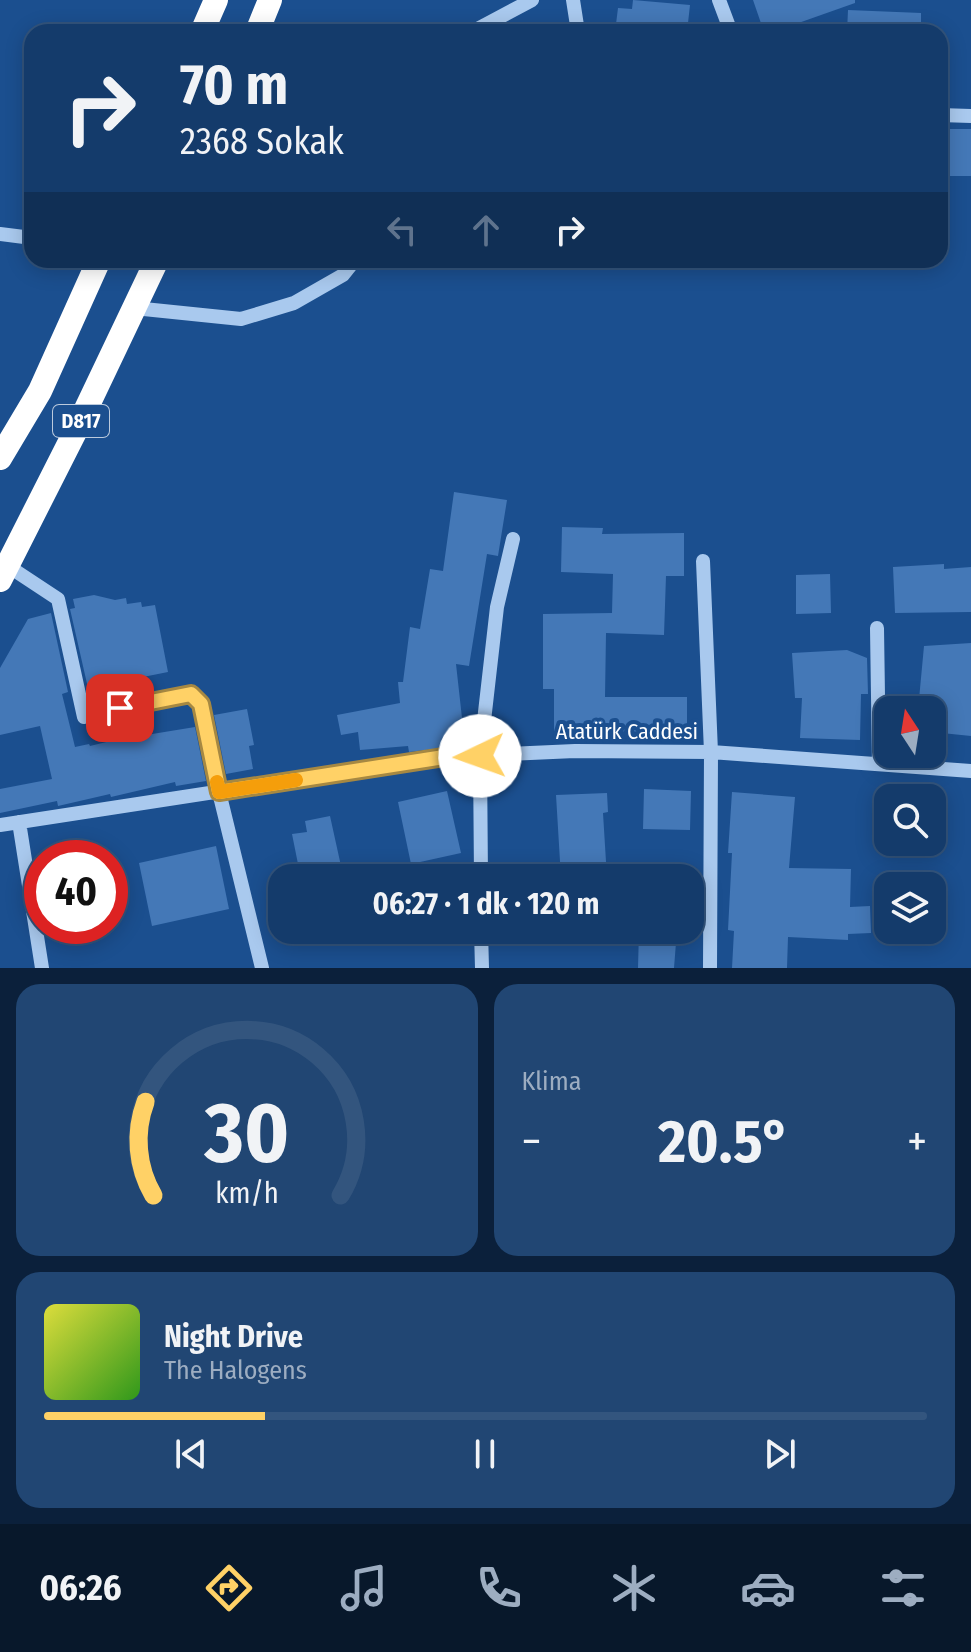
<!DOCTYPE html>
<html lang="tr">
<meta charset="utf-8">
<style>
body{margin:0;font-family:"Fira Sans Condensed",sans-serif;background:#214673;color:#f1f3f6;height:100vh;display:flex;flex-direction:column;font-size:30px;white-space:nowrap}
*{box-sizing:border-box;margin:0}
p{font-size:26px;color:#9dadc1}
.icon{flex:none;width:44px;height:44px;fill:none;stroke:currentColor;stroke-width:2;stroke-linecap:round;stroke-linejoin:round}
.map{position:relative;height:968px;overflow:hidden}
.panel{display:flex;flex-direction:column;gap:16px;padding:16px;background:#0b203b;flex:1}
.panel>*{flex:none}
.top-card{position:absolute;left:24px;top:24px;width:924px;height:244px;border-radius:24px;box-shadow:0 4px 20px #0003,0 0 0 2px #33557e;background:#143b6b;color:#f1f3f6;overflow:hidden}
.needle{width:52px;rotate:348deg}
.tools{position:absolute;left:874px;top:696px;display:grid;gap:16px}
.tools a{display:grid;place-items:center;width:72px;height:72px;border-radius:16px;background:#143b6b;box-shadow:0 4px 20px #0003,0 0 0 2px #33557e;font-size:40px}
.speed{position:absolute;left:24px;top:840px;display:flex;gap:16px;font-size:40px;font-weight:700;text-align:center}
.speed>*{display:grid;place-content:center;width:104px;height:104px;border-radius:50%;background:#143b6b;box-shadow:0 4px 20px #0003,0 0 0 2px #33557e;line-height:1}
.speed .limit{border:12px solid #d22;background:#fff;color:#111}
.pin{position:absolute;display:grid;place-items:center;width:68px;height:68px;color:#fff;margin:-34px;border-radius:16px;box-shadow:0 4px 12px #0006}
.me{position:absolute;width:88px;margin:-44px;rotate:267deg;stroke-linejoin:round;filter:drop-shadow(0 0 6px #0008)}
.turn{display:flex;align-items:center;gap:28px;height:168px;padding:0 24px;font-size:36px}
.turn .icon{width:104px;height:104px;stroke-width:2.5}
.turn b{display:block;font-size:56px;line-height:68px}
.lanes{display:flex;align-items:center;height:76px;padding:0 24px;background:#0003;justify-content:center;gap:40px;direction:ltr}
.lanes .off{opacity:.35}
.big{font-size:60px;font-weight:700;line-height:1.1}
.panel .widget{flex:1;display:flex;flex-direction:column;justify-content:center;gap:12px;min-width:0;padding:0 28px;border-radius:24px;background:#214673}
.panel .dial{align-items:center;gap:0}
.dial svg{height:208px;overflow:visible;fill:none;stroke:#33557e;stroke-width:7;stroke-linecap:round;text-anchor:middle}
.dial text{fill:#f1f3f6;stroke:none}
.song{display:flex;align-items:center;gap:24px}
.cover{width:96px;height:96px;border-radius:12px;background:linear-gradient(135deg,hsl(60 70% 55%),hsl(110 70% 35%))}
.played{height:8px;border-radius:4px;background:linear-gradient(90deg,#ffd166 25%,#33557e 25%)}
.keys{display:flex;justify-content:space-around;direction:ltr}
.heat{display:flex;justify-content:space-between;align-items:center;font-size:44px;direction:ltr}
.panel .tiles{flex:1;display:grid;gap:16px;grid-template-columns:1fr 1fr}
.widget:last-child{grid-column:span 2}
.trip{position:absolute;left:268px;top:864px;width:436px;height:80px;border-radius:24px;background:#143b6b;box-shadow:0 4px 20px #0003,0 0 0 2px #33557e;font-weight:700;line-height:80px;text-align:center}
.tab-bar{display:flex;height:128px;justify-content:space-around;align-items:center;background:#08182b;color:#9dadc1}
.tab-bar .icon{width:56px;height:56px}
.tab-bar .active{color:#ffd166}
.tab-bar b{font-size:36px;color:#f1f3f6}
.map>svg:first-child{display:block}
</style>
<div class="map">
<svg width="971" height="968" viewBox="0 0 971 968">
<rect width="100%" height="100%" fill="#1b4f8f"/>
<path fill="#4478b7" d="M633,0l57,5 -3,27h-72l3,-24 14,1z
M753,0h102v3l-82,29h-9z
M848,10l73,3v19h-74z
M940,129h31v47h-31z
M454,492l53,8 -9,56 -11,-2 -18,112 -13,-2 9,81 -56,7 -1,-6 -48,4 -2,-18 -17,3 -4,-20 63,-12 -2,-21h5l7,-55 10,2 10,-60 13,2z
M562,527l41,1 -1,6 82,-1v43h-18l-2,59 -58,-2 -1,64h82v35l-91,-1v8l-42,-1v-49h-11v-75l69,-1 1,-39 -52,-2z
M944,564v5l27,-2v45l-76,1 -2,-46z
M830,574l1,39 -35,1v-39z
M94,595l21,5 11,-2 1,6 14,-2 1,5 13,-2 13,67 -80,16 -18,-79 5,-1 -2,-9z
M51,613l17,79 -6,2 13,53 14,-3 1,2 49,-12 1,2 55,-9 11,54 -30,5 -1,-4 -64,15 -1,-3 -52,12 -1,-5 -57,12v-24l52,-10 -12,-53 -40,9v-67l28,-49z
M971,643v93l-39,-4v-22h-14l6,-64z
M847,650l20,8 1,36h-7l-1,46 -60,-2 2,-40h-7l-3,-45z
M247,709l7,36 -5,1 4,23 -27,5 -12,-59z
M644,789l47,2 -1,39 -47,-1z
M447,791l14,62 -50,11 -13,-62z
M732,792l63,5 -6,71 62,1 -1,38 20,-1 1,27 -23,1v6l-60,-3 -1,31h-55l2,-37 -6,-1 4,-77h-4z
M607,793l1,19 -5,1 4,65h-46l-5,-83z
M330,816l11,50 -41,8 -8,-40 15,-2 -2,-11z
M216,846l13,63 -77,17 -13,-63z
M639,930h38l-3,38h-36z"/>
<g fill="none" stroke-linecap="round" stroke-linejoin="round">
<path stroke="#a9c9ee" stroke-width="14" d="M573,0l5,32
M719,0l12,32
M472,32l60,-32
M940,115l31,1
M0,234l32,4
M134,308l107,11 53,-16 49,-28 12,-15
M703,561l8,191 -1,216
M8,566l50,33 26,118 107,-23 10,10 18,88 43,176
M877,628l2,136
M19,822l23,146
M0,825l444,-68 131,-6 136,1 260,19
M481,878l-1,-122 17,-149 16,-68
M481,930l1,38"/>
<path stroke="#fff" stroke-width="24" d="M202,32l14,-32
M257,32l13,-32
M0,458l40,-67 59,-131
M0,580l77,-152 80,-168"/>
</g>
<g fill="none" stroke-linecap="round" stroke-linejoin="round">
<g stroke="#a68842" stroke-width="20">
<path id="route" d="M120,708l71,-14 10,10 18,88 225,-35 36,-1"/>
</g>
<use href="#route" stroke="#ffd166" stroke-width="14"/>
<path stroke="#f59e0b" stroke-width="14" d="M217,782l2,10 77,-12"/>
</g>
<g text-anchor="middle" dominant-baseline="central" stroke-width="8" stroke-linejoin="round" paint-order="stroke">
<rect fill="#1b4f8f" stroke="#bbcadd" stroke-width="2" x="53" y="405" width="56" height="32" rx="6"/>
<g font-size="20" font-weight="bold" fill="#fff">
<text x="81" y="421">D817</text>
</g>
<g font-size="22" fill="#fff" stroke="#1b4f8f">
<text x="627" y="731">Atatürk Caddesi</text>
</g>
</g>
</svg>
<div class="tools">
<a><svg class="needle" viewBox="-14 -14 28 28"><path d="M0-13l5 13h-10z" fill="#e53935"/><path d="M0 13l5-13h-10z" fill="#9dadc1"/></svg></a>
<a><svg class="icon" aria-label="search" viewBox="0 0 24 24"><circle cx="10" cy="10" r="6"/><path d="M15 15l6 6"/></svg></a>
<a><svg class="icon" aria-label="layers" viewBox="0 0 24 24"><path d="M12 4l9 5-9 5-9-5zM3 14l9 5 9-5"/></svg></a>
</div>
<div class="speed"><div class="limit">40</div></div>
<div class="pin" style="left:120px;top:708px;background:#d93025"><svg class="icon" aria-label="arrive" viewBox="0 0 24 24"><path d="M6 21V4h12l-3 4 3 4H6"/></svg></div>
<svg class="me" style="left:480px;top:756px" viewBox="-20 -20 40 40"><circle r="19" fill="#fff"/><path d="M0-13L10 11 0 6-10 11z" fill="#ffd166"/></svg>
<div class="trip">06:27 · 1 dk · 120 m</div>
<div class="top-card">
<div class="turn"><svg class="icon" aria-label="right" viewBox="0 0 24 24"><path d="M7 20v-9h11M14 6l5 5-5 5"/></svg><div><b>70 m</b>2368 Sokak</div></div>
<div class="lanes"><svg class="icon off" aria-label="left" viewBox="0 0 24 24"><path d="M17 20v-9H6M10 6l-5 5 5 5"/></svg><svg class="icon off" aria-label="ahead" viewBox="0 0 24 24"><path d="M12 20V5M6 11l6-6 6 6"/></svg><svg class="icon" aria-label="right" viewBox="0 0 24 24"><path d="M7 20v-9h11M14 6l5 5-5 5"/></svg></div>
</div>
</div>
<section class="panel">
<div class="tiles">
<div class="widget dial"><svg viewBox="0 0 100 80">
<path d="M14 69A42 42 0 1 1 86 69"/>
<path d="M14 69A42 42 0 0 1 11 33" stroke="#ffd166"/>
<text x="50" y="56" font-size="32" font-weight="700">30</text>
<text x="50" y="72" font-size="11">km/h</text>
</svg></div>
<div class="widget"><p>Klima</p>
<div class="heat"><a>−</a><b class="big">20.5°</b><a>+</a></div>
</div>
<div class="widget">
<div class="song"><i class="cover"></i><div><b>Night Drive</b><p>The Halogens</p></div></div>
<div class="played"></div>
<div class="keys"><svg class="icon" aria-label="previous" viewBox="0 0 24 24"><path d="M18 5L8 12l10 7zM5 5v14"/></svg><svg class="icon" aria-label="pause" viewBox="0 0 24 24"><path d="M8 5v14M16 5v14"/></svg><svg class="icon" aria-label="next" viewBox="0 0 24 24"><path d="M6 5l10 7-10 7zM19 5v14"/></svg></div>
</div>
</div>
</section>
<nav class="tab-bar">
<b>06:26</b>
<svg class="icon active" aria-label="directions" viewBox="0 0 24 24"><path d="M12 3l9 9-9 9-9-9zM9 14v-3h6M13 9l2 2-2 2"/></svg>
<svg class="icon" aria-label="music" viewBox="0 0 24 24"><path d="M9 18V5l10-2v13"/><circle cx="6" cy="18" r="3"/><circle cx="16" cy="16" r="3"/></svg>
<svg class="icon" aria-label="phone" viewBox="0 0 24 24"><path d="M5 4h4l2 5-3 2q2 4 5 5l2-3 5 2v4C11 20 4 13 5 4z"/></svg>
<svg class="icon" aria-label="climate" viewBox="0 0 24 24"><path d="M12 3v18M4 7l16 10M4 17L20 7"/></svg>
<svg class="icon" aria-label="car" viewBox="0 0 24 24"><path d="M5 17H2v-5l4-1 3-4h7l3 4 3 1v5h-3M9 17h6M6 11h13"/><circle cx="7" cy="17" r="2"/><circle cx="17" cy="17" r="2"/></svg>
<svg class="icon" aria-label="filters" viewBox="0 0 24 24"><path d="M4 7h16M4 17h16"/><circle cx="9" cy="7" r="2"/><circle cx="15" cy="17" r="2"/></svg>
</nav>
